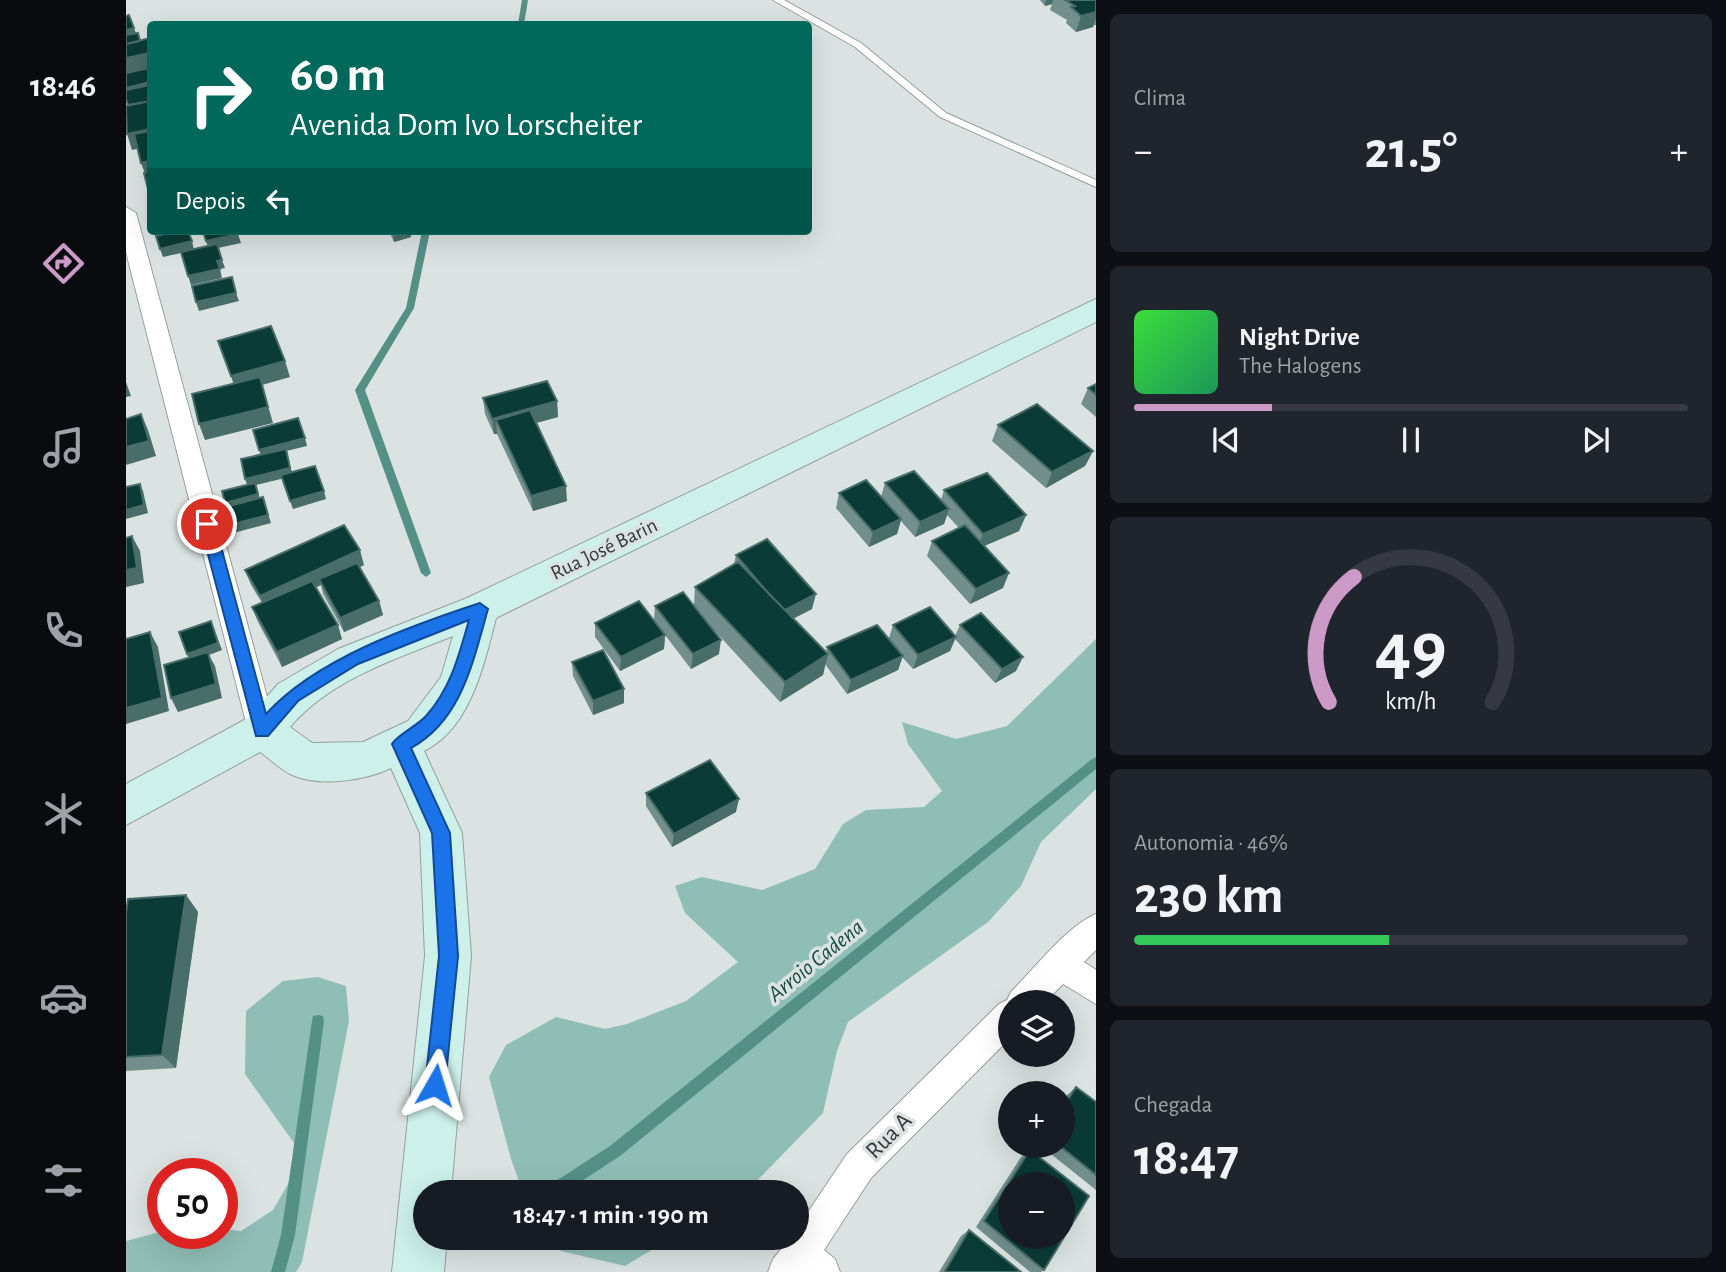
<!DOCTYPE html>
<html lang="pt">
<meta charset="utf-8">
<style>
body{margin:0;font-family:"Alegreya Sans",sans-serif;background:#20242c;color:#f1f3f6;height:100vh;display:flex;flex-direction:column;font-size:26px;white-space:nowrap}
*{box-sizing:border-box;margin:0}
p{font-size:23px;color:#9ea1a6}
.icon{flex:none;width:38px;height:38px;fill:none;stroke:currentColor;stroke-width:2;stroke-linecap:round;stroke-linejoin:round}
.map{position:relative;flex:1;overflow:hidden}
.panel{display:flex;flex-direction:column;gap:14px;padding:14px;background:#0d0f14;width:630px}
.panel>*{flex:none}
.top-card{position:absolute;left:21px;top:21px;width:665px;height:214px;border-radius:7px;box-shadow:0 7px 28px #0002;background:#00695c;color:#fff;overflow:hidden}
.fabs{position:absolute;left:872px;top:990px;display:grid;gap:14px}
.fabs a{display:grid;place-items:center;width:77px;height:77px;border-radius:50%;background:#171b24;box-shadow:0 7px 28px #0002;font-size:35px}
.speed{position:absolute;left:21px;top:1158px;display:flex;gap:14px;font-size:35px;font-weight:700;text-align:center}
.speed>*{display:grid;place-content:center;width:91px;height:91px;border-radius:50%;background:#171b24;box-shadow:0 7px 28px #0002;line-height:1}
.speed .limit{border:10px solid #d22;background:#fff;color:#111}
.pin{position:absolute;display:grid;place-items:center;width:60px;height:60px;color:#fff;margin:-30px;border:4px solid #fff;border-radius:50%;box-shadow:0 2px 7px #0007}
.me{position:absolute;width:77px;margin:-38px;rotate:6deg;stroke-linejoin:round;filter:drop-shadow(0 0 5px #0008)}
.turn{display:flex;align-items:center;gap:24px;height:147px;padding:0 28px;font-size:32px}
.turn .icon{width:91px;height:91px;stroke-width:2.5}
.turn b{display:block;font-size:49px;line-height:60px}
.then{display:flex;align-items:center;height:66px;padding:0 28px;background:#0003;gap:14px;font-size:26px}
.big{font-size:52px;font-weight:600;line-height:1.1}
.panel .tile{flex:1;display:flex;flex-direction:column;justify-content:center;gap:10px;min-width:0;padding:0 24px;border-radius:10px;background:#20242c}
.panel .dial{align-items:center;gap:0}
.dial svg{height:182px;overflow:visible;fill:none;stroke:#363941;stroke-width:7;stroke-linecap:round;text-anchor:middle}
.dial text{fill:#f1f3f6;stroke:none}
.song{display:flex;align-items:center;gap:21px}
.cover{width:84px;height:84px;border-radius:10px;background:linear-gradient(135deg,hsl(120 70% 55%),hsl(150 70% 35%))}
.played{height:7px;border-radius:4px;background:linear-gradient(90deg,#cb9ac7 25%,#363941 25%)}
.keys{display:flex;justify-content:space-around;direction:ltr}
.heat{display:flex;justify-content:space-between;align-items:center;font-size:38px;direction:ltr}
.charge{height:10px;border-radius:5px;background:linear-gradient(90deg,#34c759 46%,#363941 0)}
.trip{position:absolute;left:287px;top:1180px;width:396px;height:70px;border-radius:35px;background:#171b24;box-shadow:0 7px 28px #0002;font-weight:600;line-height:70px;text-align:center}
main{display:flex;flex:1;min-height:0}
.tab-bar{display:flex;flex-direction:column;width:126px;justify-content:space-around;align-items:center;background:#090b0e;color:#9ea1a6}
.tab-bar .icon{width:49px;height:49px}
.tab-bar .active{color:#cb9ac7}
.tab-bar b{font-size:32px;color:#f1f3f6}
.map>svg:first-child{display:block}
</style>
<main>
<nav class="tab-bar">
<b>18:46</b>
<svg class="icon active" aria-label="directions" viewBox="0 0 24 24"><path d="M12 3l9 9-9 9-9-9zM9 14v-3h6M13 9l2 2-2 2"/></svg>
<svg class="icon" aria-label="music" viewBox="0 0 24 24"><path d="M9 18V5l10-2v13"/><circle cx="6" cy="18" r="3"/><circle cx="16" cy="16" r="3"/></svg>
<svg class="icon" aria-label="phone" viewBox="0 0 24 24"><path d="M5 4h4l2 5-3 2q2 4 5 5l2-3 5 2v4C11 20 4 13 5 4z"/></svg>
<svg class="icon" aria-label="climate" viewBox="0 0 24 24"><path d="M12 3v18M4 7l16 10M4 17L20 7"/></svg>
<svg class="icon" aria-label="car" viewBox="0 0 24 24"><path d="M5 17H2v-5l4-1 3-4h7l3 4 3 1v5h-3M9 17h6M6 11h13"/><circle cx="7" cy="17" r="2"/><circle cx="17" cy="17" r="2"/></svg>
<svg class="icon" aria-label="filters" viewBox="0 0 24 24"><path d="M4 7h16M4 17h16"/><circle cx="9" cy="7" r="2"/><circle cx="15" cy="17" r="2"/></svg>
</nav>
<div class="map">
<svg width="970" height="1272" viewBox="0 0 970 1272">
<rect width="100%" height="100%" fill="#dae3e1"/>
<path fill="#8fbeb6" d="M970,639v150l-55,53 -20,44 -33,36 -140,100 -11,29 -14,62 -77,79h-223l-12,-33 -22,-82 17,-32 50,-28 49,12 22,-5 59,-23 52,-39 -53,-49 -10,-27 27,-9 60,13 53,-21 28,-45 23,-14 58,-3 18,-16 -34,-47 -6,-22 54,17 51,-13z
M192,977l28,9 3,35 -47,241 -6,10h-170v-31l37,-10v3h59v-5l19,2 32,-21 19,-33 2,-34 -49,-69 1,-63 37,-30z
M424,1237h123l-48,29 -64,-15z"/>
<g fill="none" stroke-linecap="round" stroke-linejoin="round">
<path fill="#559087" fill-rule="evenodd" d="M396,0h6l-4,24h-6z
M296,231h8l-16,77 -49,82 66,183 -5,4 -5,-4 -66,-183 51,-82z
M970,757v12l-476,387 -55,36h-12l-2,-4 2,-5 57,-37 482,-387z
M192,1015l5,1 1,5 -29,214 -10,37h-14l10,-37 31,-214 1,-5z"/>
<g stroke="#969f9d" stroke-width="2">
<path id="service" d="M647,0h11l77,43 85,70 150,67v7l-156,-70 -85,-70z"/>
</g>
<g stroke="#969f9d" stroke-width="2">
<path id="minor" d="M0,207l10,6 140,517 -4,8 -10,4 -10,-4 -4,-8 -122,-478z
M970,914v36l-12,12 12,8v34l-33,-20 -19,19h-34v35l-139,140 -47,72 11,9 5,13h-72l5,-13 18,-22h5v-7l51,-76 152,-150 8,-4 4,-8c23,-23 56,-66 85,-78z"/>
</g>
<g stroke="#969f9d" stroke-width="2">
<path id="secondary" d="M970,299v23l-600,296c-12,46 -25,110 -72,133l38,82 9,123 -20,236h-26v45h22l-3,35h-52l33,-316 -5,-123 -29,-65c-27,13 -71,19 -99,7 -11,-5 -22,-16 -32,-23l-134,73v-41l122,-66 30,-34 60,-35 129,-51zM327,636l-12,41 -33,44 -45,21 -51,1 -22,-16c41,-48 106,-68 163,-91z"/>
</g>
<use href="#service" fill="#fff" fill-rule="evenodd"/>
<use href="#minor" fill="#fff" fill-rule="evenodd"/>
<use href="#secondary" fill="#cdf0eb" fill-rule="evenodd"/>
</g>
<path fill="#728f8c" d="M914,0h56v25h-2l-1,2 -17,5 -10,-9 1,-3 -17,-10 2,-6 -7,2z
M263,231h22v6l-17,5z
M970,384v33l-15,-13 7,-16z
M357,398l74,3 1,16 -22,6 31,78 -34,10 -36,-77h-3l-9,-20z
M872,425l95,26 -8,15 -39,22 -54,-47z
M759,483l56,17 3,-10 82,25 -7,16 -35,15 19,42 -33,16 -43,-48 5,-15 27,-13 -12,-13 -3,9 -29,13 -14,-16 -4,13 -28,13 -33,-39 3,-15 42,4z
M610,555l76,54 -19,10 33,33 1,-5 62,-9 4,-13 62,11 5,-11 56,46 -21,12 -40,-44 -5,12 -37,18 -11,-12 -4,13 -51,24 -22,-30 -2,11 -43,27 -66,-72 5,24 -28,15 -29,-38 3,4 -1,14 -44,22 -25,-34v-14l59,-3 1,-14 39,-1 1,-18 39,-23z
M238,565l-4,2 19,34 4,14 -39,17 -21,-38 -2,-9 -5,2 26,52 -60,28 -24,-45 -6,-15 10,-4 -11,-18 -6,-15z
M446,662l52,27v14l-31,12 -20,-39z
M520,793l90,19 -64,35 -26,-41z
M60,895l12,17 -22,156 -50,3v-159z
M950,1087l20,15v88l-55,-44h21v-44l4,-6z
M904,1150l14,120 -3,2h-11l-54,-45 45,-70z
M843,1230l52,42h-82l22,-36z"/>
<path fill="#496d69" d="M920,0h7l-1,4 -7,2z
M970,12v6l-3,9 -17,5 5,-16z
M8,28l3,8 -11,3v-9z
M24,53v17l-24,6v-18z
M24,82v9l-24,6v-9z
M24,129v17l-18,4 -5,-16z
M24,161v17l-3,1 -6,-16z
M39,231h36l-33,7z
M275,231h10v6l-17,5 -1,-9z
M112,234l3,9 -32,7 -3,-9z
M66,241l2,9 -31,7 -3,-8z
M96,260l3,8 -5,1 -3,-8z
M94,269l2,9 -31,7 -3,-9z
M110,293l3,8 -40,10 -3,-9z
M159,361l5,16 -28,8 11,38 -68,17 -6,-16 37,-32 -5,-16z
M0,382l5,14 -5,1z
M431,401l1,16 -56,15 -6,-12 1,14h-3l-2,-15z
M15,414l7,16 8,26 -30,9v-18z
M179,438l2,8 -21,5 7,25 -37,9 5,17 -33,8 -3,-7 23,-16 -3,-8 17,-21 -3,-8z
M967,451l-8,15 -39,22 6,-16z
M14,484l3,7 5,22 -22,6v-9z
M440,486l1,15 -34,10 -2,-15z
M198,491l2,8 -33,10 -3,-8z
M137,497l8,26 -38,10 -3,-8z
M823,509l-5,15 -29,13 5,-15z
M900,515l-7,16 -42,18 6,-15z
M775,519l-4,15 -28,13 4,-15z
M6,536l8,15 4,32 -18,4v-17z
M234,550l4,15 -42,20 -3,-6 2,6 -55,26 -6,-15z
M883,573l-6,15 -33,16 6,-15z
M690,594l-4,15 -32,16 3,-14z
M253,601l4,14 -39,17 -4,-14z
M85,621l11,29 -13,5 6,11 7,32 -44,14 -7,-14 19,-37 -3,-7z
M212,625l4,14 -60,28 -5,-15z
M24,632l8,15 11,64 -43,13v-16z
M539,635l-1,14 -44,22 1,-14z
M830,637l-6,14 -37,18 5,-14z
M595,640l-2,14 -28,15 2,-15z
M702,654l-5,21 -43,27 5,-20z
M777,656l-5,14 -51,24 4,-14z
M897,657l-7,14 -21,12 7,-14z
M498,689v14l-31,12v-14z
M613,799l-3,13 -64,35 2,-13z
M60,895l12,17 -22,156 -14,-13z"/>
<path fill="#0b3b36" stroke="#496d69" stroke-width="2" fill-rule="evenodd" d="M939,0h31v12l-15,4 -10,-9 4,-1z
M3,15l5,13 -8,2v-14z
M12,33l2,8 -14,3v-9z
M24,38v15l-24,5v-14z
M23,68l1,4v10l-24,6v-15z
M24,85v16l-22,4 -2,-6v-9z
M24,101v28l-23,5 -1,-28z
M24,131v30l-9,2 -7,-29z
M24,172v16l-2,1 -4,-16z
M51,231h11l4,10 -32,8 -4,-13z
M77,231h34l1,3 -32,7z
M91,244l5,16 -5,1 3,8 -32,7 -7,-24z
M106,277l4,16 -40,9 -4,-16z
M145,326l14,35 -54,15 -13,-35z
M134,377l8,30 -69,17 -7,-30z
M421,381l10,20 -65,18 -9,-21z
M970,384v11l-8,-7z
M911,404l56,47 -41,21 -54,-47z
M404,410l36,76 -35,10 -35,-76z
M15,414l8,27 -23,6v-28z
M172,418l7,20 -46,12 -6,-20z
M160,449l4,19 -45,11 -4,-20z
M189,466l9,25 -34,10 -9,-26z
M788,471l35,38 -29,13 -35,-39z
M861,473l39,42 -43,19 -39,-44z
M740,480l35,39 -28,13 -34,-39z
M129,483l3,11 -33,9 -3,-12z
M14,484l4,21 -18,5v-23z
M137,497l5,18 -38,10 -4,-18z
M218,525l16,25 -100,46 -15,-26z
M839,525l44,48 -33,16 -44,-48z
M6,536l5,32 -11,2v-32z
M641,539l49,55 -31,16 -17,-17 -32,-38z
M612,562l90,92 -43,28 -90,-95z
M231,563l22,38 -39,17 -21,-39z
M186,581l26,44 -61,27 -25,-45z
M557,592l38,48 -28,14 -38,-48z
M513,601l26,34 -44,22 -26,-34z
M804,607l26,30 -38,18 -25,-30z
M855,613l42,44 -21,12 -42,-44z
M85,621l7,22 -31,11 -8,-22z
M751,625l26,31 -52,24 -24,-33z
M24,632l12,66 -36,10v-69z
M477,650l21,39 -31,12 -21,-39z
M82,652l8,32 -45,14 -7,-33z
M584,760l29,39 -65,35 -28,-41z
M60,895l-24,160 -36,2v-145l2,-13z
M950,1087l20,15v73l-36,-29h2v-37z
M904,1150l59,46 -45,74 -60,-49zM884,1185h52v52h-52z
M843,1230l52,42h-75l-1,-1z"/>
<path fill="#1a73e8" stroke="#114b97" stroke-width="2" d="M81,518l8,6 51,190c50,-55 144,-88 214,-111l8,6c-15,52 -26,111 -77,139l39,85 8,123 -13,129 -3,7 -7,3 -7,-3 -3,-7 14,-129 -7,-123 -40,-89c5,-9 25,-18 34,-28 25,-28 33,-61 43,-96l-111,44 -60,37 -30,35h-12l-56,-212z"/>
<g text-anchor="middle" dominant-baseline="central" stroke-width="7" stroke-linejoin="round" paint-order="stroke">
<g font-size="21" fill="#373a3a" stroke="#dae3e1">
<text transform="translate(478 549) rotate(-26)">Rua José Barin</text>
</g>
<g font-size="23" font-style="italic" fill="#164b45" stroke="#dae3e1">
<text transform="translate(690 961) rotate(-39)">Arroio Cadena</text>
</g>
<g font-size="24" fill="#373a3a" stroke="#dae3e1">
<text transform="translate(763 1136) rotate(-45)">Rua A</text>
</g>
</g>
</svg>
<div class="fabs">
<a><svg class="icon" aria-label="layers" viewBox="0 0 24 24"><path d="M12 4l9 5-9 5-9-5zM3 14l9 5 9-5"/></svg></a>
<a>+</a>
<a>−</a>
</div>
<div class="speed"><div class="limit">50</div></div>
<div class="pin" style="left:81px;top:524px;background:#d93025"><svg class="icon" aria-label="arrive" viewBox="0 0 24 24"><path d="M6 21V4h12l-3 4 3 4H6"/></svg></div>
<svg class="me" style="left:309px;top:1085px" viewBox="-20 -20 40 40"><path d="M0-17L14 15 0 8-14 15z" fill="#1a73e8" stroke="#fff" stroke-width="4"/></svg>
<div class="trip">18:47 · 1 min · 190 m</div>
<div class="top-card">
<div class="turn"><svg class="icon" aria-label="right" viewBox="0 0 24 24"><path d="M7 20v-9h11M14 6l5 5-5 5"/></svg><div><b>60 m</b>Avenida Dom Ivo Lorscheiter</div></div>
<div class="then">Depois<svg class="icon" aria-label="left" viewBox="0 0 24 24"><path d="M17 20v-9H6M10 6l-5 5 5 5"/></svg></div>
</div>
</div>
<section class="panel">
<div class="tile"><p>Clima</p>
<div class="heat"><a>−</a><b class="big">21.5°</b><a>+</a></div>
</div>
<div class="tile">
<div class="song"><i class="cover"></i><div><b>Night Drive</b><p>The Halogens</p></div></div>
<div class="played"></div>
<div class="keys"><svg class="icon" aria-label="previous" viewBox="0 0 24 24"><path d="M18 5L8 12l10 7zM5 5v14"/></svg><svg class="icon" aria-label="pause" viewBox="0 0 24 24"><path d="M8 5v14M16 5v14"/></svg><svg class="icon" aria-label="next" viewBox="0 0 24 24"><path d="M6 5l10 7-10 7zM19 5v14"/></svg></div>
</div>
<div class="tile dial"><svg viewBox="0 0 100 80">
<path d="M14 69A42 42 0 1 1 86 69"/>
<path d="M14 69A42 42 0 0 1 25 14" stroke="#cb9ac7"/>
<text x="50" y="56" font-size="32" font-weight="700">49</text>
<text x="50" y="72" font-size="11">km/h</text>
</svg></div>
<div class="tile"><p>Autonomia · 46%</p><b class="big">230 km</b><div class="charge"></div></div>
<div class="tile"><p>Chegada</p><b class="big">18:47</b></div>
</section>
</main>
